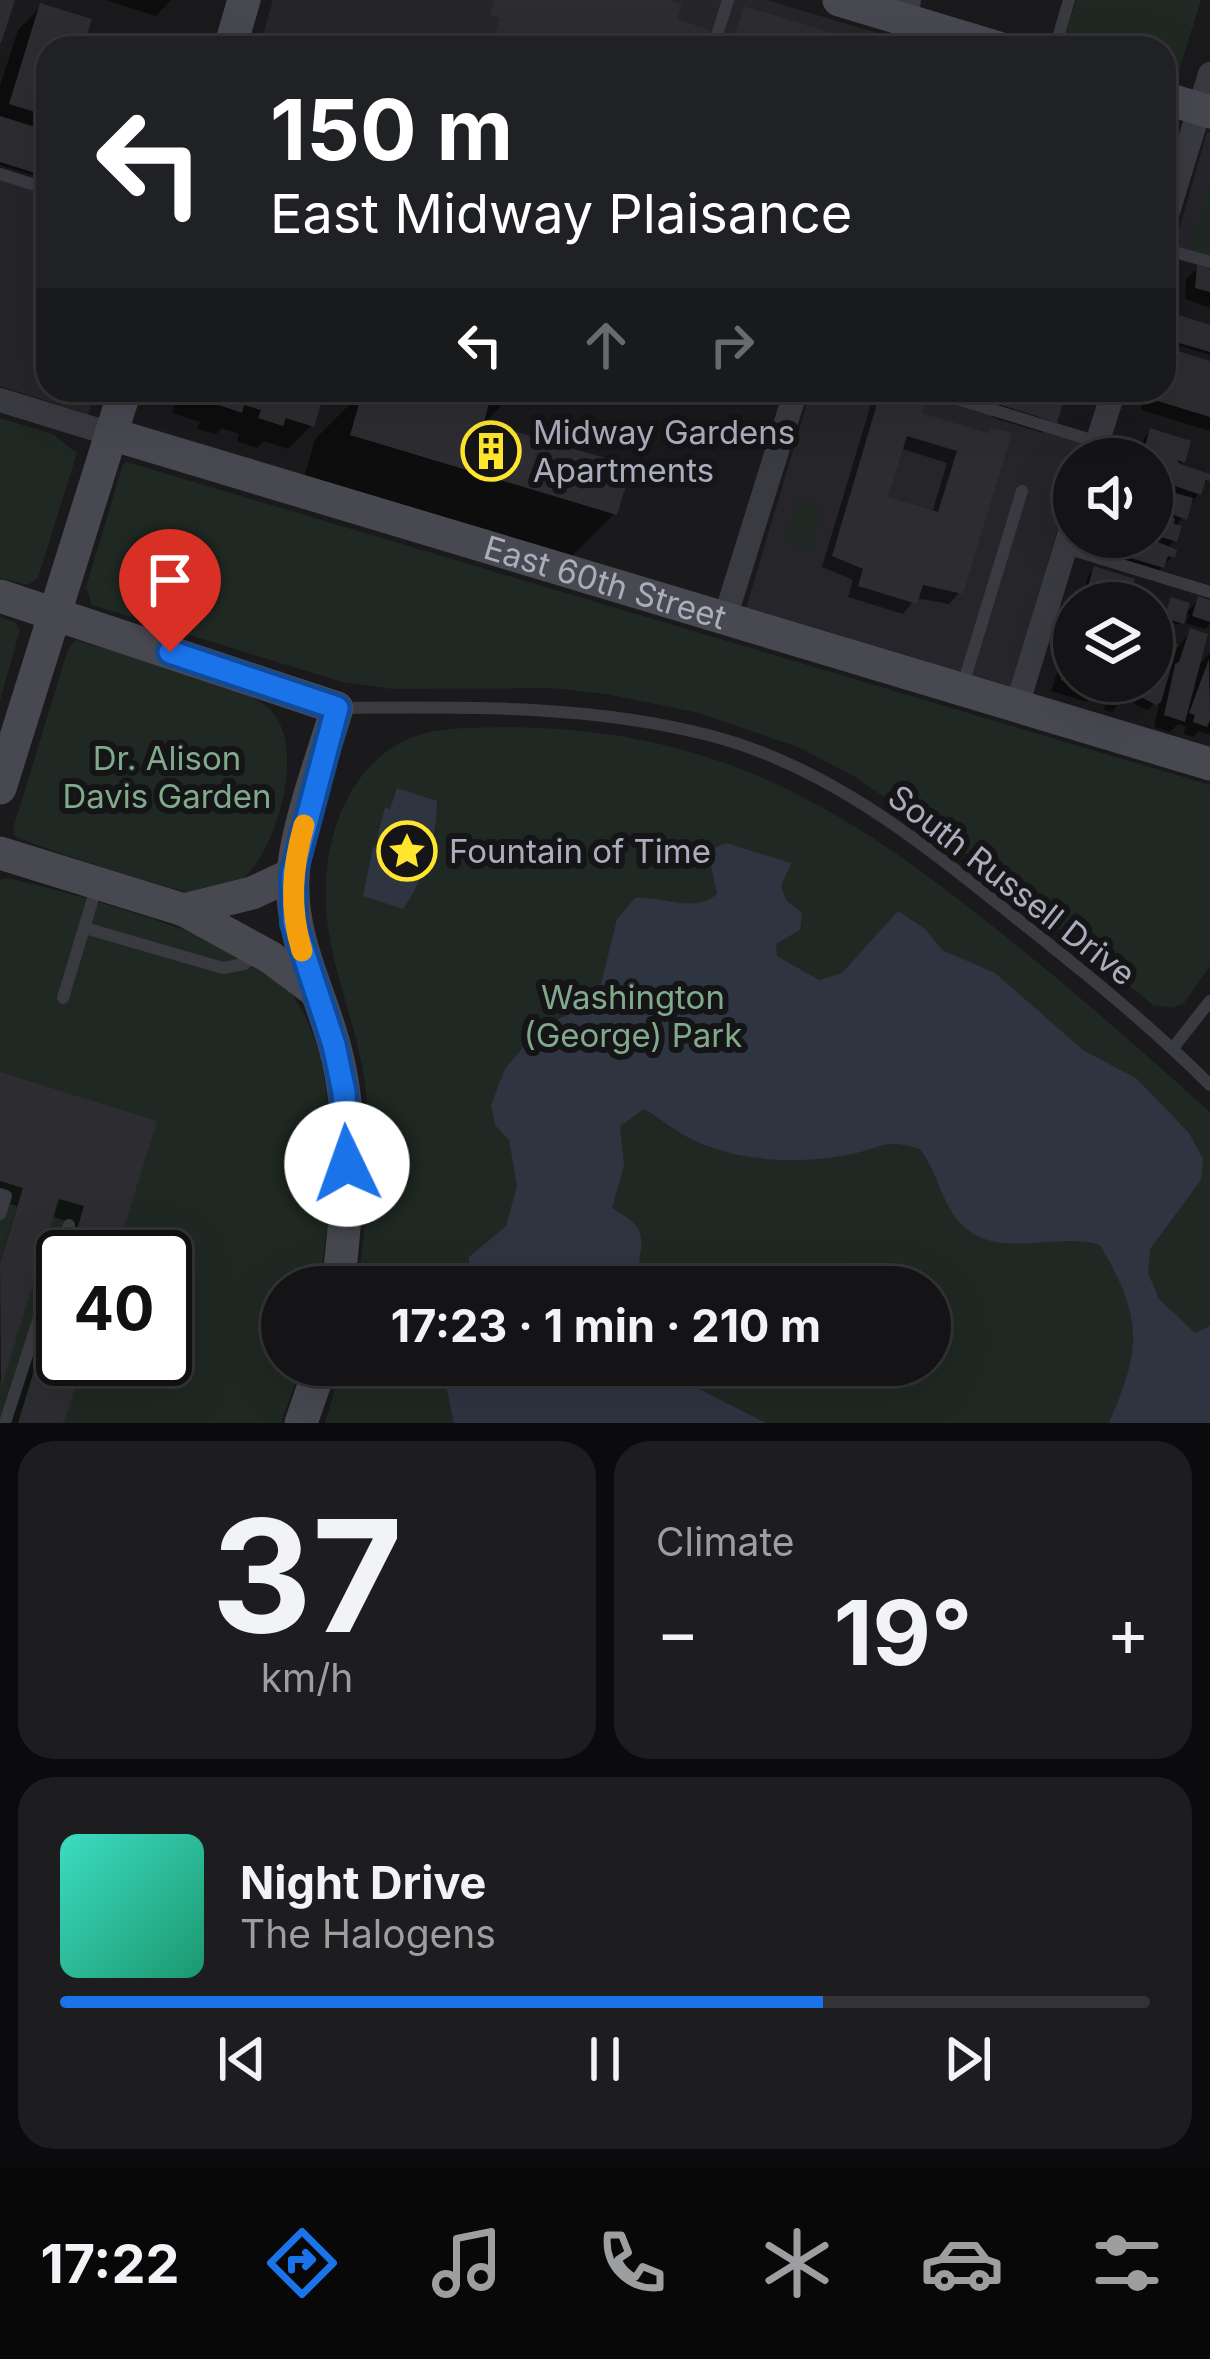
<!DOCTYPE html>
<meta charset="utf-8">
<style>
body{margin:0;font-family:Inter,sans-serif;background:#1d1c1e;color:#f1f3f6;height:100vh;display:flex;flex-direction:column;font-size:45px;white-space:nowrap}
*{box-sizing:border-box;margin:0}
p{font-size:39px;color:#9d9ea0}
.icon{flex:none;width:66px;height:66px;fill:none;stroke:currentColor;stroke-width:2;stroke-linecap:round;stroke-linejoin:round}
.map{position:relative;height:1423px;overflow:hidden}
.side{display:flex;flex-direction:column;gap:18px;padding:18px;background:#0b0a0c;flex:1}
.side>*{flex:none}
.banner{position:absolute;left:36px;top:36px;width:1140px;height:366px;border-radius:36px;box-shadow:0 12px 48px #0002,0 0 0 3px #333234;background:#202124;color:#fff;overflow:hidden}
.buttons{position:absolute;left:1053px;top:438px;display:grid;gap:24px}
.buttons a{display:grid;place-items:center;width:120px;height:120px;border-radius:50%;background:#141315;box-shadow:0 12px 48px #0002,0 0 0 3px #333234;font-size:60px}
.speed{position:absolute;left:36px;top:1230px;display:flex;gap:24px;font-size:60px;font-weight:700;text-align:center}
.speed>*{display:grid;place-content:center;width:156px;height:156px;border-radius:50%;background:#141315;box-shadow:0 12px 48px #0002,0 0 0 3px #333234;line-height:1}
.speed .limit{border:6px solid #111;border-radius:18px;background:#fff;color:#111}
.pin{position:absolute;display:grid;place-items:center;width:102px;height:102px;color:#fff;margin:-123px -51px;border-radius:50% 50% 50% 0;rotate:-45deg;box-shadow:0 0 12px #0007}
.pin .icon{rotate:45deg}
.me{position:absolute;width:132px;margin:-66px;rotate:357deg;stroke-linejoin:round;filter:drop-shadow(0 0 9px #0008)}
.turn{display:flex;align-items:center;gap:42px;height:252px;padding:0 36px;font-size:54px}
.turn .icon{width:156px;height:156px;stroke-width:2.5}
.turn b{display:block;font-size:84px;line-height:102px}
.lanes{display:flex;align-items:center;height:114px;padding:0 36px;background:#0003;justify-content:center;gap:60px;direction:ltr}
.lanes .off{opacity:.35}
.big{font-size:90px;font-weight:700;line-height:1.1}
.side .tile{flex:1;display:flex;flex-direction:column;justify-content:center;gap:18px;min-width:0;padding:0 42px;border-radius:36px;background:#1d1c1e}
.side .dial{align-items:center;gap:0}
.dial b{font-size:156px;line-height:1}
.song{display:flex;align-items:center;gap:36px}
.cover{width:144px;height:144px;border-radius:18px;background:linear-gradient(135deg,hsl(170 70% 55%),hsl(160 70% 35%))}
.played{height:12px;border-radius:6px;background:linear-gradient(90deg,#1a73e8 70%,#333234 70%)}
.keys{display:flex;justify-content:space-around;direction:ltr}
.heat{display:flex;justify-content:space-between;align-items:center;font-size:66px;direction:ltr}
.side .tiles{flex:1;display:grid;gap:18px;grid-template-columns:1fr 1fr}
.tile:last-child{grid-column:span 2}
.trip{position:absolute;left:261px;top:1266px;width:690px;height:120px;border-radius:60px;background:#141315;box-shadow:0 12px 48px #0002,0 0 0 3px #333234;font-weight:700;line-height:120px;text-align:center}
.dock{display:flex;height:192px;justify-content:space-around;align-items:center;background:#080808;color:#9d9ea0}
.dock .icon{width:84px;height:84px}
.dock .active{color:#1a73e8}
.dock b{font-size:54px;color:#f1f3f6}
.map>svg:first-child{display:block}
</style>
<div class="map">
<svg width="1210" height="1423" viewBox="0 0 1210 1423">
<rect width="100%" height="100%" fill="#1a191c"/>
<path fill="#262529" d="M273,0h494l120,36 -4,12h-624z
M1207,132l3,1v129l-37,-11z
M0,174l48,15v201h48l-8,24 -88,-28z
M811,390h145l-2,7 131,41 -7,21h-4v15l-63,213 -265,-79z"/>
<path fill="#1f2822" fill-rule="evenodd" d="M1076,0h125l-22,71 -15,-4v-19h-63l-36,-11z
M1210,181v73l-19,-6z
M0,418l53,16 24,19 -39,125 -10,7 -28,-7z
M127,462l1083,323v181l-26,37 -12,5 -19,-3 -194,-157 -104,-71 -55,-29 -101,-35 -94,-19 -54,-6 -159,1 -50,-7 -250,-77 -6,-18 37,-123z
M798,499l25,7 -13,45 -26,-8z
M0,617l15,5 5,8 -20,71z
M76,640c44,14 159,41 190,66 42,33 14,133 -18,168 -9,10 -35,20 -50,20 -16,0 -168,-49 -183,-58l-2,-7 55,-180z
M503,727c209,1 333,74 491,200 74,59 145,121 216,185v311h-885l17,-58h588v-78h-573c10,-68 17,-142 7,-210 -8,-49 -27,-95 -35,-143 -12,-69 7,-159 75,-193 29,-15 67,-13 99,-14z
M8,878c63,15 233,60 274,104 64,69 51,220 37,305h-37v78h20l-21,58h-281v-543zM63,1257h102v102h-102z"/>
<path fill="#2e3541" d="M397,788l40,13c0,37 -12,77 -34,108l-40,-13 10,-49 7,1 3,-8 -6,-3 8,-29 5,1z
M726,843l65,20 -10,24 6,14 15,12 -2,17 -24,14 1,12 42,24 23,-7 56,-62 27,18 17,21 53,23 88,77 54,29 52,54 14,26 -2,21 -51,69 -2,24 11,26 36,34 15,-7v97h-101c34,-77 33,-106 -9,-178 -44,-14 -101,16 -138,-20 -20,-20 -25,-54 -42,-76 -38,-11 -37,-1 -72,6 -50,9 -110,7 -157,-16 -16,-8 -31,-21 -47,-30l-24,17 4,40 -12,42c31,19 33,22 26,59l-23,9 -2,11h-143l-1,-30 37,-31 11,-40 -8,-46 -14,-15 -4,-20 14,-36 35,-42 41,-18 19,-21 17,-69 18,-21c30,-2 58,16 82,-4l-9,-43z
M442,1365h209l115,58h-312z"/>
<path fill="#0007" fill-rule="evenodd" d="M105,0h66l-15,16z
M41,6l39,42h-32v80l-4,5 4,1v46l-48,-15v-79l18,-56z
M1198,268l12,4v36l-25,-9 1,-20z
M1173,317l37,11v27l-46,-14z
M1169,352l41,12v67l-69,-21 4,-20h19v-33z
M179,390h141l-8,35 -24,24 -24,-8 -7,7 -20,-7 2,-7 -17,-6 -6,6 -19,-5 3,-7 -28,-9z
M364,390l43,12 12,-12h84l1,13 -22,22 132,89 -50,50 -262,-79 13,-46z
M855,390h71l-8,25 68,21 -26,156 -11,12 -33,-6 -13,16 -55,-17 5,-17 -31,-13 49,-163 -19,-6zM900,448l47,15 -15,50 -48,-14z
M993,390h71l-10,31 -11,12 -52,-16 4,-12 -6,-2z
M1151,431l32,30 -6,6 33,10 -35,50 -1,14 -6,6 4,10 -17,17 -50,-15 2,-5 -8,-3 9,-14h44v-78l-13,-2 5,-19z
M1095,569l30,34h-16l-26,-9 5,-18z
M1172,600l11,15 16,-15 11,3v21l-5,5 -19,-6 3,-9 -11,11 -15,-5z
M1074,619v62h27l-14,21 -36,-11z
M1190,632l5,37 15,-16v82l-11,-4 -6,6 -10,-3 3,-7 -8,-3 -8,8 -16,-5 6,-28 -13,11 -13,-6 6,-23h12v-36l5,-5 21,7z
M1110,681h26l-24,31 -8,-2z
M0,1075l153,48 -42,134h-48v102h17l-20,64h-51l61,-201 -20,-6 -50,167v-120l17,-57 -17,-5z"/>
<path fill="#2d2c30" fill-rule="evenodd" d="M0,0h15l-14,43h-1z
M494,0h175l13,4 -5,16 34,10 -7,18h-213l9,-30 -10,-3z
M40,3l52,16 -9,29h-35v68l-39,-12z
M744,6l133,41v1h-146z
M0,116l48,15v46l-48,-15z
M1197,264l13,5v23l-15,-4z
M1172,313l38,12v27l-45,-13z
M1168,348l42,13v56l-59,-18 3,-9h10z
M198,390h127l-8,13 4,1 -7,23 -28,-9 -3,8 -25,-8 3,-8 -17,-5 -2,8 -23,-8 2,-7z
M363,390h16l47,14 5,-14h80l-5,15 -16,-5 -6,22 148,44 -15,49 -267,-80z
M881,390h48l-7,23 66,20 2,-6 22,6 -49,161 -40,-9 -6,19 -59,-18 5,-17 -31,-13zM907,436l50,15 -19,61 -50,-15z
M1005,390h62l-10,33 -56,-18z
M1150,428l41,13 -6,22 -8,-3 3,4 30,10v7l-4,-1 -5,15 -29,-10 1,-5 -6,-2 -3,7 -3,-1 4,6 28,8 -6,22 -35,-13v-48h-14l6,-6 12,4 3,-3 -15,-4z
M1158,513l17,5 -1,6 8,2 -5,16 -25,-8v-17z
M1106,537l45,2 26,11 -2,8 -7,-2 -4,12 -54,-16 2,-5 -8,-3z
M1094,566l41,13 -7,24h-16l3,-8 -27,-9z
M1198,596l12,4v22l-18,-6z
M1171,597l19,6 -6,21 -20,-6z
M1190,628l18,6 -23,88 -21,-7 11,-51 4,-2z
M1156,637l22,7 -17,58 -5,3 -17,-9 5,-15h8z
M1073,639l1,42h30l-3,11 -40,-12z
M1209,659l1,61 -3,7 -14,-5 2,-7 -6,-2z
M1115,681h21l-10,21 -13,-4z
M0,1072l157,49 -42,136h-46l15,-51 -25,-7 -58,190 -1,-126 23,-75 -23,-7z
M62,1279l1,80h21l-20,64h-46z"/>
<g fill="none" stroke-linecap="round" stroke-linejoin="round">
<path stroke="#3a3a41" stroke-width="12" d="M713,48l15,-48
M1055,48l14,-48
M0,174l48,15
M1164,249l46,13
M956,390l-2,8 144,44
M1066,548l144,44
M962,688l60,-197
M339,708c127,-1 250,-4 373,28 118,31 211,108 304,182 67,53 134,107 194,167
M85,928l138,40 21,-4 10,-9
M63,998l34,-113
M1173,1048l37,-47
M0,1194l6,2 -6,18
M5,1423l64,-198"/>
<path stroke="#3a3a41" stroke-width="24" d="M901,48l8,-48
M1164,225l46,-151
M0,400l111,34
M1092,459l22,-69
M725,618l71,-228
M1017,706l57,-187"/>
<g stroke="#484851" stroke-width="33">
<path d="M839,0l160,48"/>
<path d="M230,48l14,-48"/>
<path d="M1164,98l46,14"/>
<path id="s1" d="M111,434l1099,330"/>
<path d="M0,596l337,112c-14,49 -42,120 -44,170 -3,62 27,112 42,170 21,78 12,160 3,239"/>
<path d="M0,788l125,-398"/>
<path d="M0,853l184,57 86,47 44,33"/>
<path d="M184,910l68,-17 41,-19"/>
<path d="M301,1423l20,-58"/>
</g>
</g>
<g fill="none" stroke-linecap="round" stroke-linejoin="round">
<g stroke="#114b97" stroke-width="30">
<path id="route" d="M170,652l167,56 -44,166 1,49 40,122 10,47 3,72"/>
</g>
<use href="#route" stroke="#1a73e8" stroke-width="21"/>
<path stroke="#f59e0b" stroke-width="21" d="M302,951c-13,-43 -10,-83 2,-126"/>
</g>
<defs>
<g id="building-ring" transform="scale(3)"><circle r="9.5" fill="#151417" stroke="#ffe52e" stroke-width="1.5"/><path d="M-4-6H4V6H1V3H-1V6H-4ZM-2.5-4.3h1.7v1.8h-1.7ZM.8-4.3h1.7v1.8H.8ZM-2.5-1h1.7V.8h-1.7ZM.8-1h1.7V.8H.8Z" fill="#ffe52e"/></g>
<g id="sight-ring" transform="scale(3)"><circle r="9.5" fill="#151417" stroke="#ffe52e" stroke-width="1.5"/><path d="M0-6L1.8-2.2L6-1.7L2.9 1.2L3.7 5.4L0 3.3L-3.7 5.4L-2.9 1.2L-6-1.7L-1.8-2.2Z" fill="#ffe52e"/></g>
</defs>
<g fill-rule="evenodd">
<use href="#building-ring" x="491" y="451"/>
<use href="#sight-ring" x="407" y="851"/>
</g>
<g text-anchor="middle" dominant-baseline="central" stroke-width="12" stroke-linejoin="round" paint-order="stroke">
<g font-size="33" fill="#abadbc" stroke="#151417" text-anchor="start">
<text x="533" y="432">Midway Gardens<tspan x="533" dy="38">Apartments</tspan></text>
<text x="449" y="851">Fountain of Time</text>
</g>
<g font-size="33" fill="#abadbc" stroke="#151417">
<text stroke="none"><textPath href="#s1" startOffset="516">East 60th Street</textPath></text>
<text transform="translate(1012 885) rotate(38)">South Russell Drive</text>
</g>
<g font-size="33" fill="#81a98c" stroke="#151417">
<text x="167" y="758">Dr. Alison<tspan x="167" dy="38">Davis Garden</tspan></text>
<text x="633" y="997">Washington<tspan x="633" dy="38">(George) Park</tspan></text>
</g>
</g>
</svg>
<div class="buttons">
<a><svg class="icon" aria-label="sound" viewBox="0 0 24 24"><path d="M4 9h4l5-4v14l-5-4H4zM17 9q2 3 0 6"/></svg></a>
<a><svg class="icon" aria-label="layers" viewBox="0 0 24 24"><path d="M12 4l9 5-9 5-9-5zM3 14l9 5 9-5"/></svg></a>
</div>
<div class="speed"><div class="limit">40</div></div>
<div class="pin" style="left:170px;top:652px;background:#d93025"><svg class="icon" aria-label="arrive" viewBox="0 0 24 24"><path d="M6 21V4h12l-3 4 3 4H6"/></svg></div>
<svg class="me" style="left:347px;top:1164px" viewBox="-20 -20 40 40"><circle r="19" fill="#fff"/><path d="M0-13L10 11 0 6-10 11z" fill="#1a73e8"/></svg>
<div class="trip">17:23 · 1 min · 210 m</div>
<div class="banner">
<div class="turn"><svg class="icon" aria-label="left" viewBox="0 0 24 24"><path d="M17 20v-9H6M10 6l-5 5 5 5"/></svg><div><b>150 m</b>East Midway Plaisance</div></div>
<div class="lanes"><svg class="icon" aria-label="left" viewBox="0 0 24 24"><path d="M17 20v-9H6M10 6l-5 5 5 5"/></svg><svg class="icon off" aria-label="ahead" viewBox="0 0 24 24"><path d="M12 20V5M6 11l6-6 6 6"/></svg><svg class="icon off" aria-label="right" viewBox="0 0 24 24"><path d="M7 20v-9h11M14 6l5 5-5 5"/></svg></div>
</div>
</div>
<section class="side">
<div class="tiles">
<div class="tile dial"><b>37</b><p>km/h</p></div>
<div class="tile"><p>Climate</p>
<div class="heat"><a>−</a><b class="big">19°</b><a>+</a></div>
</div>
<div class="tile">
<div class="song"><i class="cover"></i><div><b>Night Drive</b><p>The Halogens</p></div></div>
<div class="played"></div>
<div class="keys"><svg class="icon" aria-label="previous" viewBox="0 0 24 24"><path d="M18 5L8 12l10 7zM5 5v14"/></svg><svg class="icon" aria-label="pause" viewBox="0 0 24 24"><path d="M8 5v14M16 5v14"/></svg><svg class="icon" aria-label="next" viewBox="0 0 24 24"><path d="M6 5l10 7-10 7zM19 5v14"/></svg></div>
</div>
</div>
</section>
<nav class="dock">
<b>17:22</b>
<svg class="icon active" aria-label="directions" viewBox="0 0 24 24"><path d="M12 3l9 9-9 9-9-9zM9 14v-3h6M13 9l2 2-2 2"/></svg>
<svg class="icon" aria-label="music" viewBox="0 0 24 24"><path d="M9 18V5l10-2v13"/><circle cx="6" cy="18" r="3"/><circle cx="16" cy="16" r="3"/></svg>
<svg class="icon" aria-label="phone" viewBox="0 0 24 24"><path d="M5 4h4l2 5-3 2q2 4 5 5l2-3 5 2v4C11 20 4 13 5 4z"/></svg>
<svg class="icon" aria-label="climate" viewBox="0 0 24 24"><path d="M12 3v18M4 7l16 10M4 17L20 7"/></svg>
<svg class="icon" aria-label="car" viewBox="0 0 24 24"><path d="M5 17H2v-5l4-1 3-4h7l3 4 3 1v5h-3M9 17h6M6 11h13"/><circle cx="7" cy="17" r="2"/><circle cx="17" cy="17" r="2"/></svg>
<svg class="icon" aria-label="filters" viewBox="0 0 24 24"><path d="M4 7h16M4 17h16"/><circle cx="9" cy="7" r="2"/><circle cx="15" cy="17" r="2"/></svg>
</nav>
